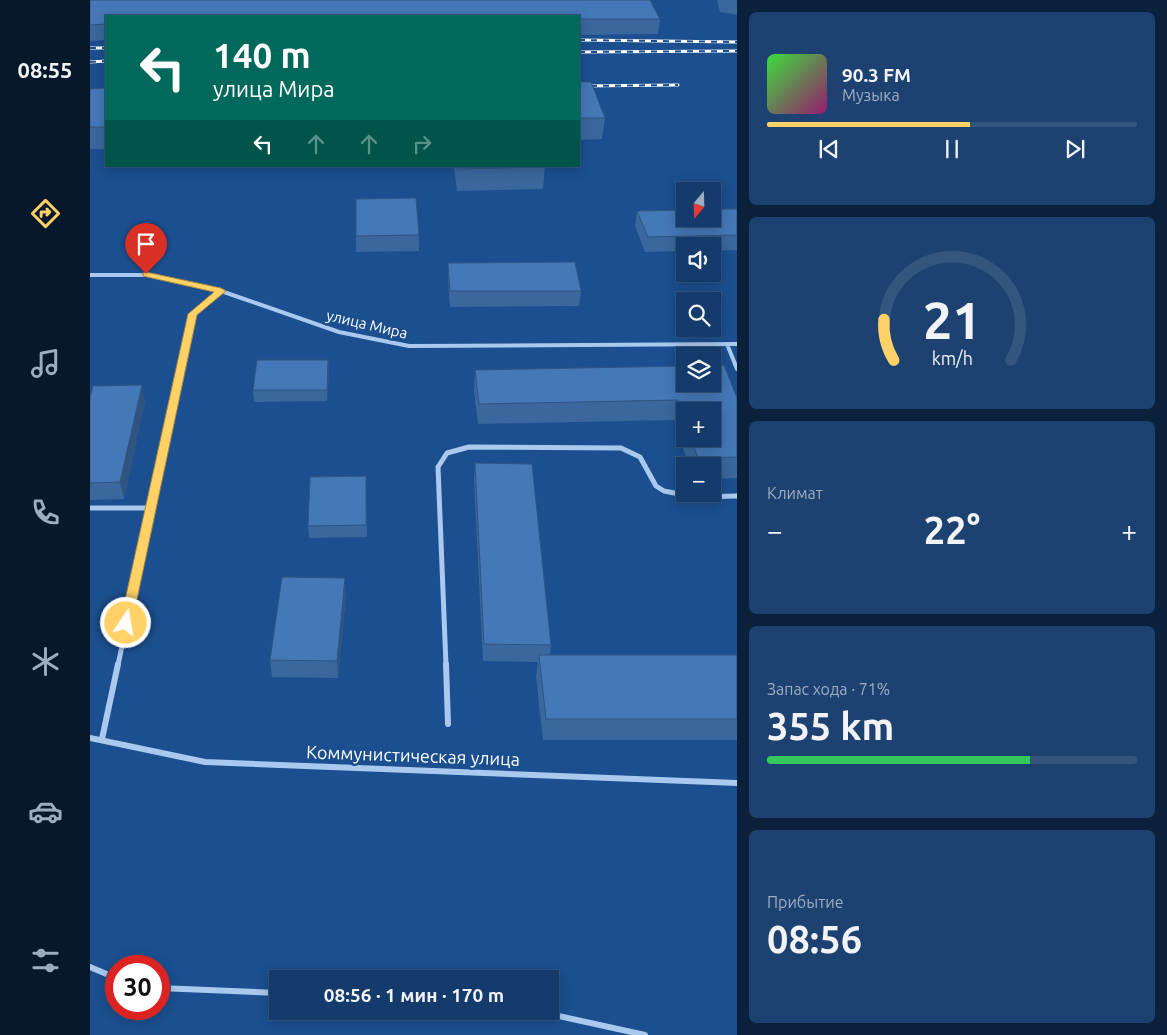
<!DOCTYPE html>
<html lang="ru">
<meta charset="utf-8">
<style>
body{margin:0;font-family:Ubuntu,sans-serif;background:#1d4271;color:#f1f3f6;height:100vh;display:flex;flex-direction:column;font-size:19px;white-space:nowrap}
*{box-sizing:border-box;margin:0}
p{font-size:16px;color:#9dadc1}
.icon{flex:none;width:28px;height:28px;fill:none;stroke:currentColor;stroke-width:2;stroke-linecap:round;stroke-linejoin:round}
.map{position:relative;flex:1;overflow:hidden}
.panel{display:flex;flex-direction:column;gap:12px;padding:12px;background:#0b203b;width:430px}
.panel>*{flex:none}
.top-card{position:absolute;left:15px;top:15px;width:475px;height:152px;border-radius:0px;box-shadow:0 2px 12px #0003,0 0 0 1px #33557e;background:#00695c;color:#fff;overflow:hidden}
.needle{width:32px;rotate:199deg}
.buttons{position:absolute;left:586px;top:182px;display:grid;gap:10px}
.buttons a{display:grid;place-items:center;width:45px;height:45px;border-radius:0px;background:#143b6b;box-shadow:0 2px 12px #0003,0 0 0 1px #33557e;font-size:25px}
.speed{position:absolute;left:15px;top:955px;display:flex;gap:10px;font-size:25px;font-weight:700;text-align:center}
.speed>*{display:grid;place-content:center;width:65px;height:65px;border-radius:50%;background:#143b6b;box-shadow:0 2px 12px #0003,0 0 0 1px #33557e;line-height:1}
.speed .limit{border:8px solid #d22;background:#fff;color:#111}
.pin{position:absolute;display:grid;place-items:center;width:42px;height:42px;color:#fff;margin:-51px -21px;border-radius:50% 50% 50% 0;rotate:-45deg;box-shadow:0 0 5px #0007}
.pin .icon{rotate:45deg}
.me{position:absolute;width:55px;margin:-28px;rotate:12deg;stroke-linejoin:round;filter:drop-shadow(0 0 4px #0008)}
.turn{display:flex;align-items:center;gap:18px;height:105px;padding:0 25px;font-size:22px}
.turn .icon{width:65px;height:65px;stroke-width:2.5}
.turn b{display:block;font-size:35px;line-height:42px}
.lanes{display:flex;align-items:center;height:48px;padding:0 25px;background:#0003;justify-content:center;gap:25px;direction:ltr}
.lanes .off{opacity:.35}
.big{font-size:38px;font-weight:700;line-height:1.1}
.panel .card{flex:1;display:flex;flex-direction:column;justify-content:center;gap:8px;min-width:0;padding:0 18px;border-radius:8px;background:#1d4271}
.panel .dial{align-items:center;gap:0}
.dial svg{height:130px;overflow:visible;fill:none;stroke:#33557e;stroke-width:7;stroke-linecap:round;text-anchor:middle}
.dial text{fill:#f1f3f6;stroke:none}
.song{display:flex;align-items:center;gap:15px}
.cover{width:60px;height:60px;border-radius:8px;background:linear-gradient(135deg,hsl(120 70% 55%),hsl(320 70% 35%))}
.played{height:5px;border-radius:2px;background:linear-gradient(90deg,#ffd166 55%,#33557e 55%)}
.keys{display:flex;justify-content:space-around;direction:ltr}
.heat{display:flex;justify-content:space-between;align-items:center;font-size:28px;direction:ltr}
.charge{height:8px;border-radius:4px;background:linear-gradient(90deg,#34c759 71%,#33557e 0)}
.trip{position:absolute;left:179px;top:970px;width:290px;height:50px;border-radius:0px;background:#143b6b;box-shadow:0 2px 12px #0003,0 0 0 1px #33557e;font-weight:700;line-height:50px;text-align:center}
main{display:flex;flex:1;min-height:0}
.tabs{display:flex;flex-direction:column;width:90px;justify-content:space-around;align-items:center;background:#08182b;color:#9dadc1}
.tabs .icon{width:35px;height:35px}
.tabs .current{color:#ffd166}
.tabs b{font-size:22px;color:#f1f3f6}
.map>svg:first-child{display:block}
</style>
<main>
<nav class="tabs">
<b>08:55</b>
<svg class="icon current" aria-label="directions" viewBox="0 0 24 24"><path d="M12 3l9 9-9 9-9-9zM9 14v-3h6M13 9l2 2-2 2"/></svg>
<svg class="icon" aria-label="music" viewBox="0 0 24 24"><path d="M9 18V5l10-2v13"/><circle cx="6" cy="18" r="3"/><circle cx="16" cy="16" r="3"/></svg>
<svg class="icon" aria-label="phone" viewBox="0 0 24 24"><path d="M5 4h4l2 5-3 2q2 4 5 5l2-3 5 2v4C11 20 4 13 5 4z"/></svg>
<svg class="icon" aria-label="climate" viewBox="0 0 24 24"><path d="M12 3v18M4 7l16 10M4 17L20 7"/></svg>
<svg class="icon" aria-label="car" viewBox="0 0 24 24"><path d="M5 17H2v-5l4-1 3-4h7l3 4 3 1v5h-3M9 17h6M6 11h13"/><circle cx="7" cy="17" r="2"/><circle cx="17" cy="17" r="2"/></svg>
<svg class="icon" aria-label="filters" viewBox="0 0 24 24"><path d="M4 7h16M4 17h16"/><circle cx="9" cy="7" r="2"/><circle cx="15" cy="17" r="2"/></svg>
</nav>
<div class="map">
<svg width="647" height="1035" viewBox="0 0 647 1035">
<rect width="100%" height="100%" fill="#1b4f8f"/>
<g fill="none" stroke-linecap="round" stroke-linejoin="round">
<path stroke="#a9c9ee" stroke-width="4" d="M0,275h57l74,16 118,41 70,14 328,-2
M637,344l10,25
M88,382l14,-68 29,-23"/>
<path stroke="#a9c9ee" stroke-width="5" d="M0,508h61
M28,665l60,-284
M356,665l-8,-198 9,-14 22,-6 152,1 19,9 16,29 8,5 31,6 42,-1"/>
<path stroke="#a9c9ee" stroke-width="6" d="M356,664l2,60
M0,738l115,24 532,21
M12,739l16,-75
M0,967l26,11
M69,988l119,5
M446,1011l109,24"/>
<g stroke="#fff" stroke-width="3">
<path id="rail" d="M489,40l158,2
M0,48h16
M489,52l158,-1
M0,62l16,-1
M489,86l99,-1"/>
</g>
<use href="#rail" stroke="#1b4f8f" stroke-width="2" stroke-dasharray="6" stroke-linecap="butt"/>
</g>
<path fill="#3a679d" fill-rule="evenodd" d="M0,0l570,19 -2,15 -79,1v-19h-473v24l-16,1z
M627,0h20v15l-17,-3z
M489,82l26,36 -3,21 -23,1z
M16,88v61h-16v-60z
M364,166h91l-2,23 -86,2z
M647,209v41l-25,1v-5h-27v5l-40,1 -10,-26 2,-15z
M329,235v16l-63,1v-16z
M358,263l133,28 -2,15 -129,1 -2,-28z
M238,360l1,11 -2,30 -73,1 -1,-12z
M385,370l262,28v80l-25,1v-13h-23l-15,-46 -196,4 -4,-33zM595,411l27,28h-27z
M0,397l55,4 -21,98 -34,1z
M385,463l76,182 -1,10h187v85h-194l-7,-64 2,-14 -55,-1 -9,-181z
M276,476l1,61 -58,1 -1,-12z
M256,595l-8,83 -66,-1 -2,-17z"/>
<path fill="#305480" d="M238,360l1,11 -2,30v-11z
M52,385l3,16 -21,98 -4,-17z
M255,578l1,17 -8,83 -1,-17z"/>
<path fill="#4478b7" stroke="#305480" d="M0,0h560l10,19h-81v-3h-473v8l-16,1z
M489,82h12l14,36h-26z
M16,88v39h-16v-38z
M368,166h87v1l-87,2z
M326,198l3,37 -63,1v-37z
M622,209h25v26l-89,2 -11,-26 48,-1v9h27z
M485,262l6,29h-131l-2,-28z
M167,360h71l-1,30h-74z
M634,365l13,33v59l-39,1 -7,-19h21v-28h-27v10l-7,-21 -199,4 -4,-34 210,-4v18h27v-18z
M52,385l-22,97 -30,1v-86l3,-11z
M385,463l57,1 19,181 -67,-1z
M276,476v49l-58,1 2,-49z
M192,577l63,1 -8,83 -67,-1z
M449,655h198v64h-191z"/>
<path fill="#ffd166" stroke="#a68842" d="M56,272l75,16 5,3 -29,24 -65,308 -1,3h-9l-2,-3 68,-309 26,-22 -71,-16v-3z"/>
<g text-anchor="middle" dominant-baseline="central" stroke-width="5" stroke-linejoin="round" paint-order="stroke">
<g font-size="15" fill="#fff" stroke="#1b4f8f">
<text transform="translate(277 324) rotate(13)">улица Мира</text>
</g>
<g font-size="18" fill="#fff" stroke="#1b4f8f">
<text transform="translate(323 755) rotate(2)">Коммунистическая улица</text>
</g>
</g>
</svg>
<div class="buttons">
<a><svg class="needle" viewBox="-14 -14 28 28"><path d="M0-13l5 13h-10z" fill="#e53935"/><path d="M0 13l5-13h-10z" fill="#9dadc1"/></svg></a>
<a><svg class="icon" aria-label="sound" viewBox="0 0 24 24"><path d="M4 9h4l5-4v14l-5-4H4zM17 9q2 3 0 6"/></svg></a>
<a><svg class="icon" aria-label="search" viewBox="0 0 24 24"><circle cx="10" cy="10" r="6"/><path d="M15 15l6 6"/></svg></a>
<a><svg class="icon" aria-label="layers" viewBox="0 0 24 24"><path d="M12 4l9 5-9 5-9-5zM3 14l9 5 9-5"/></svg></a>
<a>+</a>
<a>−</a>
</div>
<div class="speed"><div class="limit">30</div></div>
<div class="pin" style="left:56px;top:274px;background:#d93025"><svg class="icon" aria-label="arrive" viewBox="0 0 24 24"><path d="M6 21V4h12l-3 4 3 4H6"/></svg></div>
<svg class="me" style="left:36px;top:623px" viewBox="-20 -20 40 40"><circle r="17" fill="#ffd166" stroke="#fff" stroke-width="3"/><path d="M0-11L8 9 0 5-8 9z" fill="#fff"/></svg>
<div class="trip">08:56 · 1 мин · 170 m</div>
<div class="top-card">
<div class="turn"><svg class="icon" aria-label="left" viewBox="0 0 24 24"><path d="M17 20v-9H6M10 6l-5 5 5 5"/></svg><div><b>140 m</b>улица Мира</div></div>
<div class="lanes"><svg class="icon" aria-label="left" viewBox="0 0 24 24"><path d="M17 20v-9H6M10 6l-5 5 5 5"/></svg><svg class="icon off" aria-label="ahead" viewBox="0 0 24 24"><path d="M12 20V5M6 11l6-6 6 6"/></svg><svg class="icon off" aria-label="ahead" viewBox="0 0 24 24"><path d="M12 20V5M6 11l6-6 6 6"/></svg><svg class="icon off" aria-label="right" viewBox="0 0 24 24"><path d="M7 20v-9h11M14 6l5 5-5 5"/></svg></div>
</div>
</div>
<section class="panel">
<div class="card">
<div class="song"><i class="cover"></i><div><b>90.3 FM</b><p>Музыка</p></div></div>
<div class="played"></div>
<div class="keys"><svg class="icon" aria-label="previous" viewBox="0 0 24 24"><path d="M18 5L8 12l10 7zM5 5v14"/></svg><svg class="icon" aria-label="pause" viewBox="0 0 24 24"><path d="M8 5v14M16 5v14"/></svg><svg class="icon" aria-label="next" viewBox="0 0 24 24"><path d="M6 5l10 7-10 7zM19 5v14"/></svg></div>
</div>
<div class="card dial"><svg viewBox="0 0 100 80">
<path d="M14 69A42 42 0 1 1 86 69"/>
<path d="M14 69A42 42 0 0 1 8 44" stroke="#ffd166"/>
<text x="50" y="56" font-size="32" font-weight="700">21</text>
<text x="50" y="72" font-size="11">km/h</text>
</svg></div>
<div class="card"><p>Климат</p>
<div class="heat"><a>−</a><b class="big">22°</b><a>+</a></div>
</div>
<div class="card"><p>Запас хода · 71%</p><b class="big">355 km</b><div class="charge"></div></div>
<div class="card"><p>Прибытие</p><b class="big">08:56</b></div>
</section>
</main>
